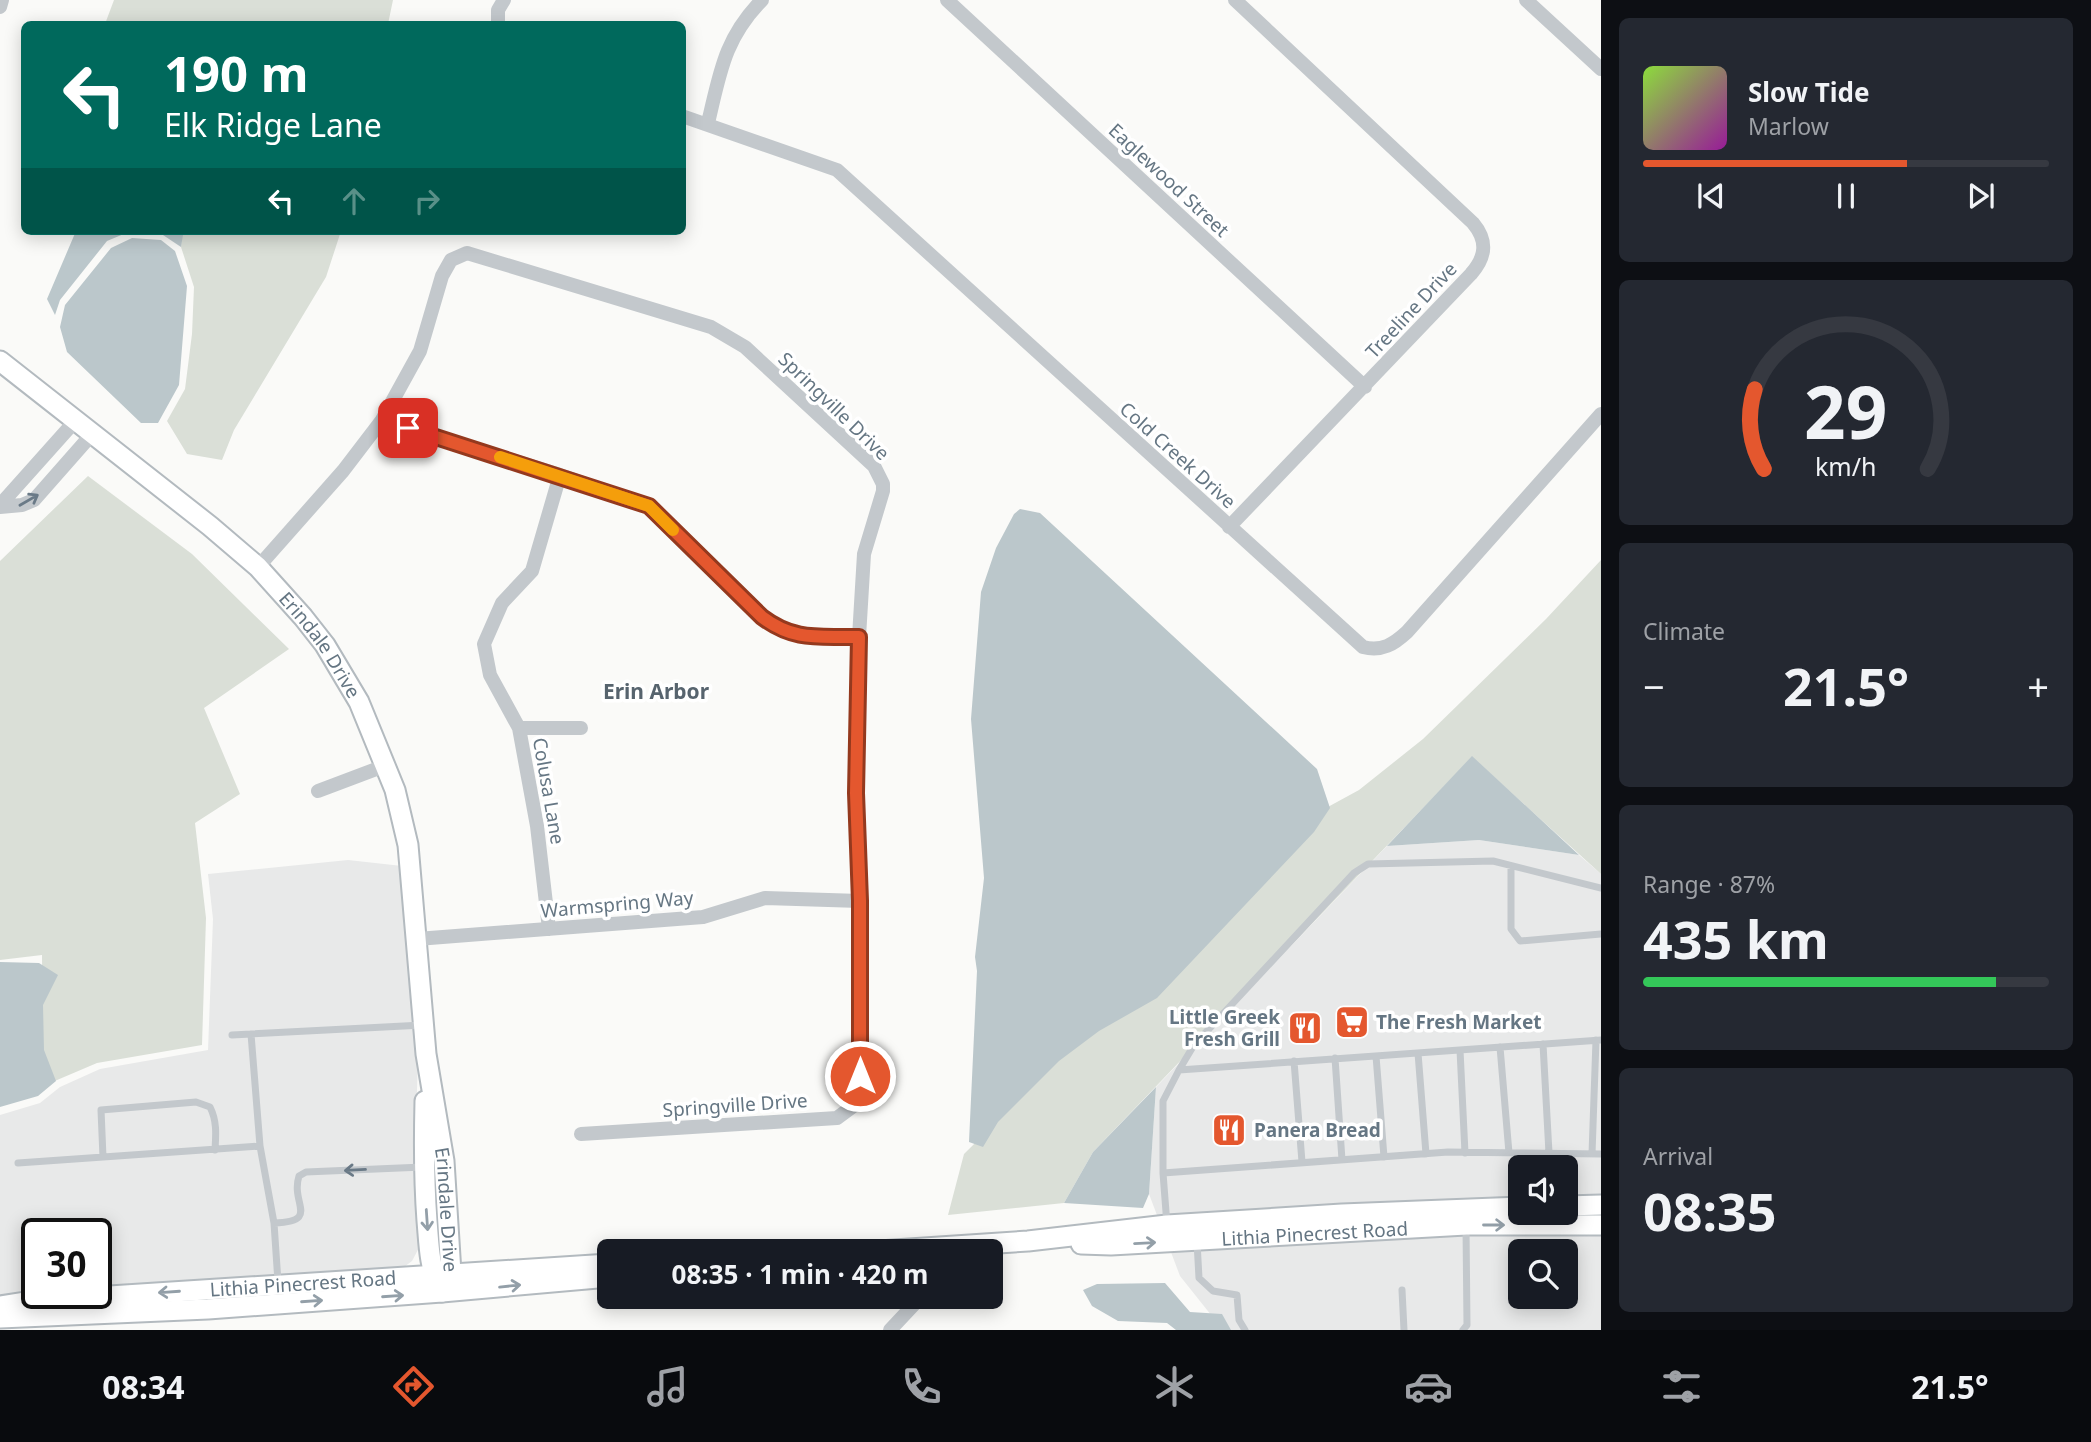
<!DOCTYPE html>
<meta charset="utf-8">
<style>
body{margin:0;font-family:"Noto Sans",sans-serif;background:#242831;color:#f1f3f6;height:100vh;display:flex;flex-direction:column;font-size:26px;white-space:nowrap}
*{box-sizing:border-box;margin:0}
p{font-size:23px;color:#9ea1a6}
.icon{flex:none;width:38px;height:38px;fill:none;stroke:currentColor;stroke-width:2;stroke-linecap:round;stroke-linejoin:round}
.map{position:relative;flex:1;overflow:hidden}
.drawer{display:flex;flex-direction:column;gap:18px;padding:18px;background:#0d0f14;width:490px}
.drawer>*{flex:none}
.banner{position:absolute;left:21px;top:21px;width:665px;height:214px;border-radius:10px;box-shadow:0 4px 18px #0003;background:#00695c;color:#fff;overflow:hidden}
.buttons{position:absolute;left:1508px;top:1155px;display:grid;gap:14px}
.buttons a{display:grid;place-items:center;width:70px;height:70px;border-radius:10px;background:#171b24;box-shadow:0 4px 18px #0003;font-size:35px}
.speed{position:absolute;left:21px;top:1218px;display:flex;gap:14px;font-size:35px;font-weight:700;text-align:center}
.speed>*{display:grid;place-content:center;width:91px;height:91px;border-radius:50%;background:#171b24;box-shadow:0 4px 18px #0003;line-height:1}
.speed .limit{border:4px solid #111;border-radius:10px;background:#fff;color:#111}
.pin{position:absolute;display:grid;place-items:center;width:60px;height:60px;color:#fff;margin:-30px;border-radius:14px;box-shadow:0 4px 10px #0006}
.me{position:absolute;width:77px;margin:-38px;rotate:0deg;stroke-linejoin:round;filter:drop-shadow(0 0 5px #0008)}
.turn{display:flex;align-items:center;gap:24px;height:147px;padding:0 28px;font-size:32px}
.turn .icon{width:91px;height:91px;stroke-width:2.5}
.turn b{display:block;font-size:49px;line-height:60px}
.lanes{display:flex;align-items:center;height:66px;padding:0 28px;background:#0003;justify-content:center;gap:35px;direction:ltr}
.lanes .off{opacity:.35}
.big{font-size:52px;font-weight:700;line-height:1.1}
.drawer .tile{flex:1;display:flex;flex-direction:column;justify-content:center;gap:10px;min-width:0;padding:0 24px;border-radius:10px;background:#242831}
.drawer .dial{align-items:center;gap:0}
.dial svg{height:182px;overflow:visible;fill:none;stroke:#363941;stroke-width:7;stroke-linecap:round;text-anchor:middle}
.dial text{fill:#f1f3f6;stroke:none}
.song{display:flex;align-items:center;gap:21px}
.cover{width:84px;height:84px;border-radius:10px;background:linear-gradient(135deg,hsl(90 70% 55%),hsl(300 70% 35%))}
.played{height:7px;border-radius:4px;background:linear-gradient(90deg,#e4572e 65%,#363941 65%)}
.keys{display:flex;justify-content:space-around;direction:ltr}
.heat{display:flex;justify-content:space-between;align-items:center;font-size:38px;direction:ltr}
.charge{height:10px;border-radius:5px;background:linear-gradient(90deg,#34c759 87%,#363941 0)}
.trip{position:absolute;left:597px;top:1239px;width:406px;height:70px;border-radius:10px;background:#171b24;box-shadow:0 4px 18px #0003;font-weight:700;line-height:70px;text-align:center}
.dock{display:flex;height:112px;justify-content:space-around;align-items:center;background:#090b0e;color:#9ea1a6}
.dock .icon{width:49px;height:49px}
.dock .current{color:#e4572e}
.dock b{font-size:32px;color:#f1f3f6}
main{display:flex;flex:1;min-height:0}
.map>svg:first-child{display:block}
</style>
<main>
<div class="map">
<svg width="1601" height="1330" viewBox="0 0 1601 1330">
<rect width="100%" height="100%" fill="#fafaf8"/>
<path fill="#e8e9e9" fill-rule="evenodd" d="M1479,840l100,15 22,19v456h-378l-43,-54 -31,-82 7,-107 231,-241zM1521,1167h45v46h-45zM1521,1251h45v46h-45z
M348,860l54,6 16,188 -3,108 5,84 -8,15 -8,6 -308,22v-55h-59v58l-37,5v-182l40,-12 20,-16 40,-18 108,-19 5,-131 -5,-45z"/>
<path fill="#dadfd7" d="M114,0h279l-5,24h-283z
M178,231h163l-15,46 -92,153 -12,30 -35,-6 -20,-33 18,-32 7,-55 2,-47 -13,-40 1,-12z
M88,476l104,78 97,95 -85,59 36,86 -45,29 11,95 -4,127 -105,18 -54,23 -1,-131 -42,5v-399z
M1601,560v314l-129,-117 -379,395 -29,51 -116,12 16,-61 97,-96 265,-250 33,-18 64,-51 123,-120z"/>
<path fill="#bbc7cb" d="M76,231h102l5,4 -2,12 -21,-14 -29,-2 -24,10 -47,59 -5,15 -8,-16z
M132,238l29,2 14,11 12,35 -8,99 -21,38h-17l-74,-71 -7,-25 5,-22 46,-57z
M1020,509l20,4 277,256 13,39 -16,24 -157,166 -58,33 -40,30 -61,61 -15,25 -14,-5 8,-171 -2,-14 9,-79 -13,-159 10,-127 15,-44 18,-34z
M1472,756l107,99 -100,-15 -92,6z
M0,962l39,1 19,12 -15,30 1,45 12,31 -18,15 -38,11z
M1156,1087l-7,107 -6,14 -79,-5 29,-51z
M1165,1283l25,29 32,2 9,16h-55l-9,-7 -49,-2 -26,-15 -9,-16 14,-6z"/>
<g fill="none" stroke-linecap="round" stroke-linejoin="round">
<g stroke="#b3babf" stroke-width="23">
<g id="secondary">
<path id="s1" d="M0,361l210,165 48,41 45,50 22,28 34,57 36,88 13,55 18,209 18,107 7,112 -9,19"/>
<path d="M425,1101c-1,40 -1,80 2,120 2,22 2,45 12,65"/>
<path d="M1566,1206l35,-1"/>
<path id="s2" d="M1081,1244l30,1 355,-20h135"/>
<path d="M879,1251l149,-10 139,-16 175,-11 179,-7"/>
<path id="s3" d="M0,1306l32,-5 577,-37"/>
<path d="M0,1318l208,-9 234,-17 167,-15"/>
</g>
</g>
<path stroke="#c3c8cc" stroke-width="7" d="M1511,866v63l9,12 81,-7
M232,1035l191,-10
M1543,1044l6,109
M1500,1047l9,106
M1460,1050l5,103
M1418,1053l8,101
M1376,1056l8,101
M1335,1058l7,102
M1294,1061l8,101
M1179,1070l15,-25 160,-172 14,-9 125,-3 108,27
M260,1146l14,77 4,59
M1592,1154l4,-114
M103,1157l-2,-47 95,-8 14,5c7,14 6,27 5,43
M18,1163l242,-17 -9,-112
M1163,1173l285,-21 153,2
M274,1223c47,-2 16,-19 25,-47l7,-4 117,-5
M1167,1225l-4,-52v-72l16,-31 422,-30
M1197,1242l2,36 14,13 24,4 2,25 6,10
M27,1257l5,44
M1402,1290l2,40
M1463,1330l4,-5 -1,-98"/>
<path stroke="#c3c8cc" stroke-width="14" d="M947,0l418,387
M1526,0l75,69
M0,7l2,-7
M498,24v-14l6,-10
M682,116l155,54 526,477c19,5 31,-3 44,-15l194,-218
M708,123c12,-50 16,-84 54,-123
M382,420l178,55 89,31 113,111c32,24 59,19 97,20
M0,505l76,-85
M0,507l22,-2 12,-5 59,-67
M1229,527l242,-253c15,-17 17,-33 2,-51l-238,-223
M258,567l85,-96 39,-51 38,-69 22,-75 9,-16 16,-7 244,74 34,20 129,119 9,18v7l-19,63 -5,83 -3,157 4,107v200l-23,17 -256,16
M519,728h62
M318,791l69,-26
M549,929l-12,-103 -18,-98 -29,-53 -6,-31 18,-41 30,-32 28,-96
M417,939l286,-22 62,-19 95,3
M890,1330l31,-33"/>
<use href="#secondary" stroke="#fff" stroke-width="19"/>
</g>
<defs><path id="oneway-shaft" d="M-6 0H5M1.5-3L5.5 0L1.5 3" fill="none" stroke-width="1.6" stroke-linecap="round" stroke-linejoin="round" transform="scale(1.75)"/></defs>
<g stroke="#6a7a87">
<use href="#oneway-shaft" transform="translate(29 500) rotate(-30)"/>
<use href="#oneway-shaft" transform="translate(355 1170) rotate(177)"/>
</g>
<g stroke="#939fa8">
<use href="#oneway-shaft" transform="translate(427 1220) rotate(86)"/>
<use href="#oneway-shaft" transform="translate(1494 1225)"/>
<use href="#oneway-shaft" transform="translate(1145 1243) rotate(-3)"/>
<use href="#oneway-shaft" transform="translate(510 1286) rotate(-6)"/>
<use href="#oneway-shaft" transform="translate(169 1292) rotate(176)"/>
<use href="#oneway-shaft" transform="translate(393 1296) rotate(-4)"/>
<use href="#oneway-shaft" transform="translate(312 1301) rotate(-4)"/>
</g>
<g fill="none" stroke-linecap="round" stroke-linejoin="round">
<g stroke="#94391e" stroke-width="18">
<path id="route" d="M408,428l241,78 113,111c33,25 58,19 97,20l-3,156 4,108v175"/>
</g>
<use href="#route" stroke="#e4572e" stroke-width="12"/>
<path stroke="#f59e0b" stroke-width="12" d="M500,457l149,49 24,24"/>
</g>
<defs>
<g id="supermarket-square" transform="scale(1.75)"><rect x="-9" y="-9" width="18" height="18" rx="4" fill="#e4572e" stroke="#fff"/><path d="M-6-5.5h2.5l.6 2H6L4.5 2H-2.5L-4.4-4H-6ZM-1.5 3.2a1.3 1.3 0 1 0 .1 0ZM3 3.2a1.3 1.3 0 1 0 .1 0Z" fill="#fff"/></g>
<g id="restaurant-square" transform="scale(1.75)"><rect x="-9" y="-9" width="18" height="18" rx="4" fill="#e4572e" stroke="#fff"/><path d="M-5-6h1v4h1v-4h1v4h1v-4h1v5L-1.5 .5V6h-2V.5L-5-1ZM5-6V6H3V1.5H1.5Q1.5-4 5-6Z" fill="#fff"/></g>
</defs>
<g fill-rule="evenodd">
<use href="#supermarket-square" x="1352" y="1022"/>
<use href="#restaurant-square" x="1305" y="1028"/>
<use href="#restaurant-square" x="1229" y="1130"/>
</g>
<g text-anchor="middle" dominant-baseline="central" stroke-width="7" stroke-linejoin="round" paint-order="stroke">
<g font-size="19" fill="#657683" stroke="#fff">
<text transform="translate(1169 180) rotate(43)">Eaglewood Street</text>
<text transform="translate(1411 310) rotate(-47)">Treeline Drive</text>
<text transform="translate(834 406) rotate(44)">Springville Drive</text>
<text transform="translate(1178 455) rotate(42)">Cold Creek Drive</text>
<text stroke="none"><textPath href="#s1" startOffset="430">Erindale Drive</textPath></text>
<text transform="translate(549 791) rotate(80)">Colusa Lane</text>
<text transform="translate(617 904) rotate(-5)">Warmspring Way</text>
<text transform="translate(735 1105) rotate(-4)">Springville Drive</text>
<text stroke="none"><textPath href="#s1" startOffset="1018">Erindale Drive</textPath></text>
<text stroke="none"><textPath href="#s2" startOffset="234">Lithia Pinecrest Road</textPath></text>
<text stroke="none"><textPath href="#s3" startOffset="304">Lithia Pinecrest Road</textPath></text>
</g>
<g font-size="19" font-weight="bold" fill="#657683" stroke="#fff" text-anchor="start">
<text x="1280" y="1017" text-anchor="end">Little Greek<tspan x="1280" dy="22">Fresh Grill</tspan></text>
<text x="1376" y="1022">The Fresh Market</text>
<text x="1254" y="1130">Panera Bread</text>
</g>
<g font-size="21" font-weight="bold" fill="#57646e" stroke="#fff">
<text x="656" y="691">Erin Arbor</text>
</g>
</g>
</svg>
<div class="buttons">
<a><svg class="icon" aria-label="sound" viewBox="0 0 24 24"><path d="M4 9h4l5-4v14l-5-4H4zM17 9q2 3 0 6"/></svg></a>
<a><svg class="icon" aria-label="search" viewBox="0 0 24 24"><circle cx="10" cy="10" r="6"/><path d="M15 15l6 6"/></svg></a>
</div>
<div class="speed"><div class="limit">30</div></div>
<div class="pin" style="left:408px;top:428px;background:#d93025"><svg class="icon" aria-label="arrive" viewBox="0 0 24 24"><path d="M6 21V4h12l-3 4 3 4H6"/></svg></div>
<svg class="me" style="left:860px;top:1076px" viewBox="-20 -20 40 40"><circle r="17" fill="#e4572e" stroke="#fff" stroke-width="3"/><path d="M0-11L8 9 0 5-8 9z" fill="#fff"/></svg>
<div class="trip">08:35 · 1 min · 420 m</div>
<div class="banner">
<div class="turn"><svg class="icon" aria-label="left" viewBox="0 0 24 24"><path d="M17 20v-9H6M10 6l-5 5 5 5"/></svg><div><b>190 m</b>Elk Ridge Lane</div></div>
<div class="lanes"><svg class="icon" aria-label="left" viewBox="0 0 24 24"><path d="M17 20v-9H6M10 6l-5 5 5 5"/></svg><svg class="icon off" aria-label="ahead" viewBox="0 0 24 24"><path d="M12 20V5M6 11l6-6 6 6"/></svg><svg class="icon off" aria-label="right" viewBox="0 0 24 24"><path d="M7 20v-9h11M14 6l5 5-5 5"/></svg></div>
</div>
</div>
<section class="drawer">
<div class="tile">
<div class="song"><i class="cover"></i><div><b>Slow Tide</b><p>Marlow</p></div></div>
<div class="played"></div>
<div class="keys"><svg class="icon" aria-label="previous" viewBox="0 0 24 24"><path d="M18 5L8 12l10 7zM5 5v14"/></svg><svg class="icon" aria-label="pause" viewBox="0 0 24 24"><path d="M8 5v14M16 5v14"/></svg><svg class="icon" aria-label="next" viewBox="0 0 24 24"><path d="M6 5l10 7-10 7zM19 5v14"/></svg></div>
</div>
<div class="tile dial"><svg viewBox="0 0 100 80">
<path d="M14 69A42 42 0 1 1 86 69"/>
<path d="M14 69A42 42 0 0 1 10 34" stroke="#e4572e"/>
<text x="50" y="56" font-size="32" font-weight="700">29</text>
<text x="50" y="72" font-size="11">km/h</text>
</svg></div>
<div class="tile"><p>Climate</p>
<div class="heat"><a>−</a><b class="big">21.5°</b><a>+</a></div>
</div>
<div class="tile"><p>Range · 87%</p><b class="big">435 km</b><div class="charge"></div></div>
<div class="tile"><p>Arrival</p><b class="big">08:35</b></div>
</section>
</main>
<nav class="dock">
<b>08:34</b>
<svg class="icon current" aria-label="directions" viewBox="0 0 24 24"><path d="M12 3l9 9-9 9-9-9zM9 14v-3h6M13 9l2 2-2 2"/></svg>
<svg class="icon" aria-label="music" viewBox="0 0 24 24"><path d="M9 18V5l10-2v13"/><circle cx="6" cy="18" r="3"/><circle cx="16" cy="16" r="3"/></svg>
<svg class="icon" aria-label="phone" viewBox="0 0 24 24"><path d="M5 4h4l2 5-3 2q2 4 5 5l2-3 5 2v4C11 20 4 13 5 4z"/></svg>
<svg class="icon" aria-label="climate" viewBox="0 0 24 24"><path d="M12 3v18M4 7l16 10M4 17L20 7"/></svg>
<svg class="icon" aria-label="car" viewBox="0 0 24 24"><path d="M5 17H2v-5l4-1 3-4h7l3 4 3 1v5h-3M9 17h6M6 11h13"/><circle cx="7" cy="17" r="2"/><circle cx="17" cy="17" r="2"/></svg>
<svg class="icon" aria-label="filters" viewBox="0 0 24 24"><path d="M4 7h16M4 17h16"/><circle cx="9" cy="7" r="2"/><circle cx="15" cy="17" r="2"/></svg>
<b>21.5°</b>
</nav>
